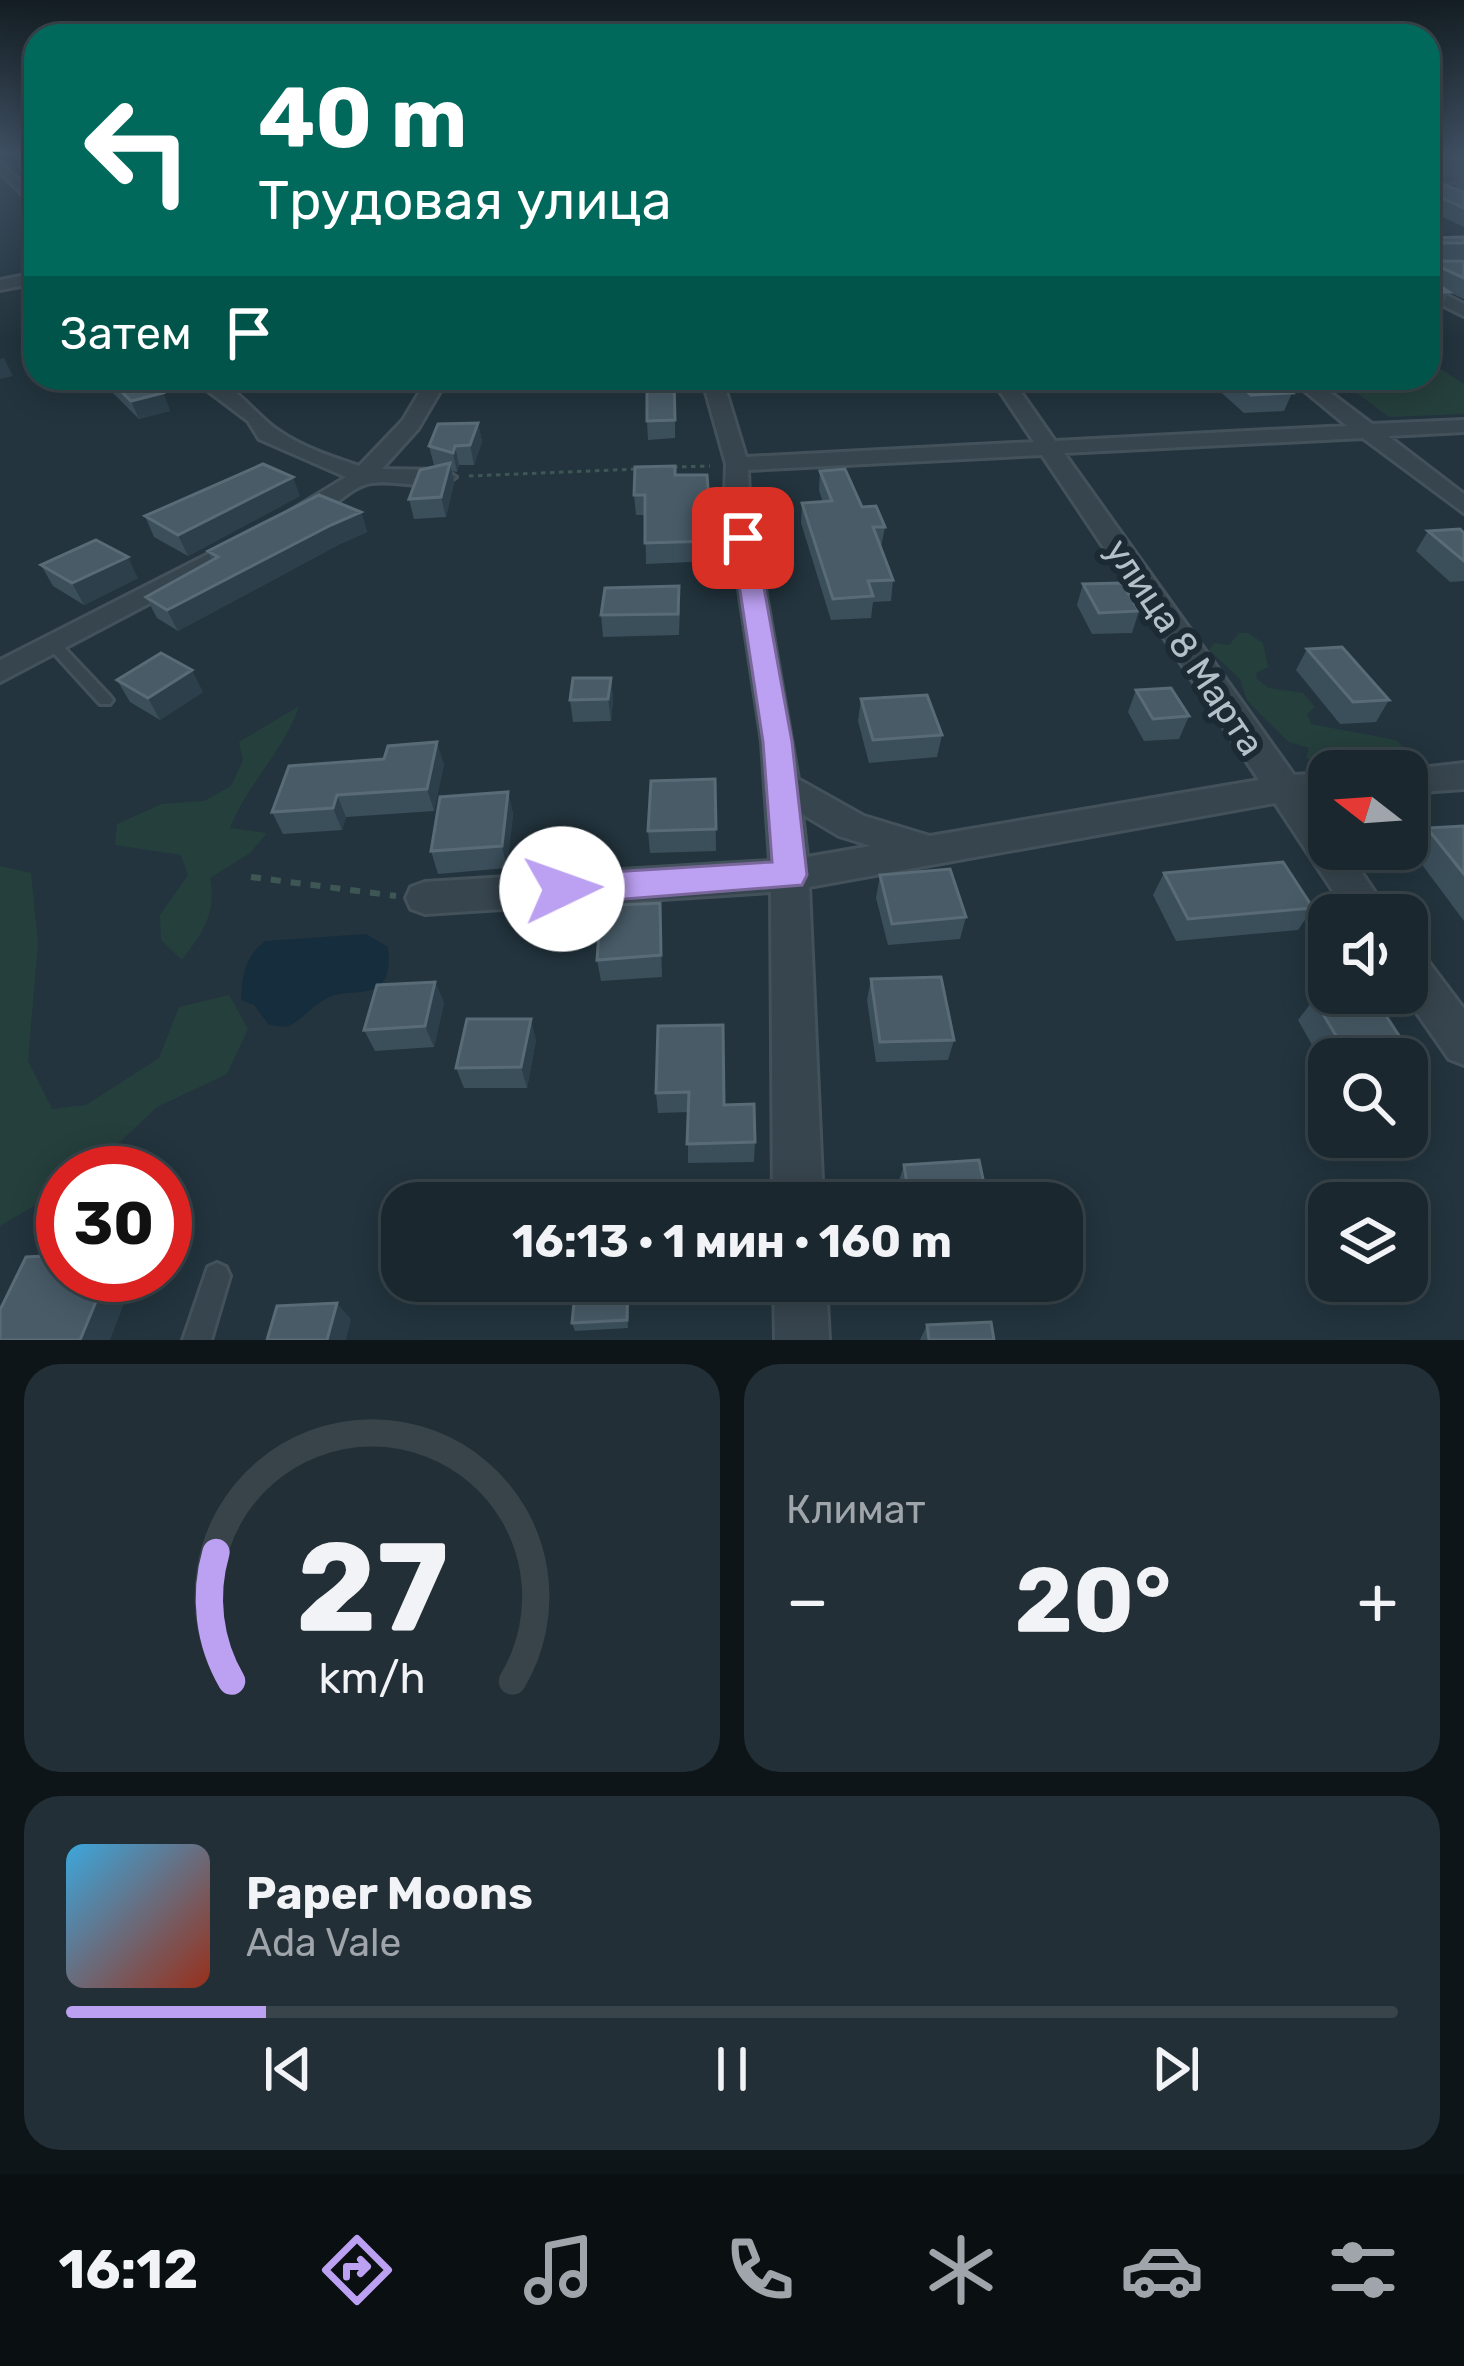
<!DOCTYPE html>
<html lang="ru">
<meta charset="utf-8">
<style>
body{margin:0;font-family:Rubik,sans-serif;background:#232f36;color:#f1f3f6;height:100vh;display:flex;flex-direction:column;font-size:45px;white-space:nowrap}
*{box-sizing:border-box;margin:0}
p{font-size:39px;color:#9fa5aa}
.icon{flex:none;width:66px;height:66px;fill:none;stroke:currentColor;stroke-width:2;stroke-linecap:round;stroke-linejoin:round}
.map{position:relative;height:1340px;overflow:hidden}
.sheet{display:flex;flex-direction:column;gap:24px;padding:24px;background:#0e1519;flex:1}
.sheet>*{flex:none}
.hud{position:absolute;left:24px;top:24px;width:1416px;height:366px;border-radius:36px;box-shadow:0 6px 30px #0003,0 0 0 3px #38444a;background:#00695c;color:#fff;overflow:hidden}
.needle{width:78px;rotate:287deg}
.controls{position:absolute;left:1308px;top:750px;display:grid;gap:24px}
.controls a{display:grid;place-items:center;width:120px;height:120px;border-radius:24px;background:#1a272e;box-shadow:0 6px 30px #0003,0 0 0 3px #38444a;font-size:60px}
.speed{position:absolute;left:36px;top:1146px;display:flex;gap:24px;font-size:60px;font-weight:700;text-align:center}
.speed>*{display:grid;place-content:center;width:156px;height:156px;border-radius:50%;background:#1a272e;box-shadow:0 6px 30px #0003,0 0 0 3px #38444a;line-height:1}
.speed .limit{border:18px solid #d22;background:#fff;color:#111}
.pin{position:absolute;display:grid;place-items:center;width:102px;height:102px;color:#fff;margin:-51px;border-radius:24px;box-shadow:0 6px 18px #0006}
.me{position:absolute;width:132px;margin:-66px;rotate:87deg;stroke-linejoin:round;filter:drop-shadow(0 0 9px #0008)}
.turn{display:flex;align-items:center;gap:42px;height:252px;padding:0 36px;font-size:54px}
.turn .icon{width:156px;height:156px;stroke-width:2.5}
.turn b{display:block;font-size:84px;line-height:102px}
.then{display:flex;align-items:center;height:114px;padding:0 36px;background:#0003;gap:24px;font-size:45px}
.big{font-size:90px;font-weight:700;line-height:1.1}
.sheet .tile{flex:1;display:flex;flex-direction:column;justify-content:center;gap:18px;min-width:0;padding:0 42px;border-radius:36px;background:#232f36}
.sheet .dial{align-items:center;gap:0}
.dial svg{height:312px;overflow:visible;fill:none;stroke:#38444a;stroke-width:7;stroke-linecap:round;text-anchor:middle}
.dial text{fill:#f1f3f6;stroke:none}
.song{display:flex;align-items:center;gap:36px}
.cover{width:144px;height:144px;border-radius:18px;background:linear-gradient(135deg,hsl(200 70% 55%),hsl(10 70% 35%))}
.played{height:12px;border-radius:6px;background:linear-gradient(90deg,#bca0f2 15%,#38444a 15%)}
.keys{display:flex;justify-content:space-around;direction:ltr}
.heat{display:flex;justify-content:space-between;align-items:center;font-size:66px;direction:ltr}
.sheet .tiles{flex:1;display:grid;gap:24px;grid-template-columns:1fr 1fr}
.tile:last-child{grid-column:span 2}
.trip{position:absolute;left:381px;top:1182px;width:702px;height:120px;border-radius:36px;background:#1a272e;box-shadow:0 6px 30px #0003,0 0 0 3px #38444a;font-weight:700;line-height:120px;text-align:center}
.menu{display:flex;height:192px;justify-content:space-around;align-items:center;background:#0a1012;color:#9fa5aa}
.menu .icon{width:84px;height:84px}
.menu .on{color:#bca0f2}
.menu b{font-size:54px;color:#f1f3f6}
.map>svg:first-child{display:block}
</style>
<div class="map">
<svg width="1464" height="1340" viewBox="0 0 1464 1340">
<rect width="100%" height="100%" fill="#23343e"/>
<path fill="#253f3d" d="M1428,370h14l22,14v30l-75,3 -53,-39h92z
M1239,633h9l15,10 5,24 -12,6 1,6 12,9 34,5 12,14 -8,7 4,10 85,16 13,12 1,10 -67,9 -37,-13 3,-10 -20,-6 -28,-27 -14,-15 -7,-21 -31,-29 5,-7 15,2z
M299,706c-15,45 -52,78 -69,122l37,5 -17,20 -40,25c7,35 -7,54 -28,82l-21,-20 -1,-25 28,-40 -7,-20 -66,-10 2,-21 45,-20 42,-3 27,-15 12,-26 -4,-18z
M0,866l31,7 7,70 -10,118 24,48 34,-4 73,-47 20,-51 50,-12 19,34 -21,45 -70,33 -70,66h-24v16l-63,37z"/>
<path fill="#162d3d" d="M366,934l22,13c7,62 -36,37 -62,52 -15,7 -23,21 -39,28l-18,-2 -15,-20 -13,-5c1,-25 4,-43 24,-59z"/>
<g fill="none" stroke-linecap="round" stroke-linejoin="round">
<g stroke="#43515a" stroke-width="6">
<path id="lane" d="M53,639l5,2 52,55 3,4 -3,4h-10l-52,-57 -2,-3z
M217,1263l9,4 4,9 -19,64h-28l25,-73z"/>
</g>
<g stroke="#43515a" stroke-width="6">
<path id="street" d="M0,162l36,34v12l-36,-36z
M1464,174v8l-36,1v-8z
M36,273v10l-36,7v-10z
M1428,286l36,18v12l-36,-18z
M191,378c47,0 56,32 88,53 23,16 53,26 80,35l44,-46 25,-42h20l-30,51 -36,40 63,1 11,7c-20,17 -59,2 -84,6 -30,4 -51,47 -85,40v-10l59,-36 -87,-38 -11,-18z
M702,378h20l24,79 288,-15 -43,-64h20l44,63 292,-15 -58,-48h22l61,46 92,-4v12l-76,4 76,58v19l-101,-75 -299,15 230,322 35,-2v26l-18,1 18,25v24h17l44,66h-41l-74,-112 -466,84 14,316h-50l-2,-311 -346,22 -14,-5 -5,-11 5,-11 14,-5 345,-21 -8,-119 -37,-245 1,-33zM1042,455l217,325 -329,56 -66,-20 -66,-37 -49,-282 -1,-27zM802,814l37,22 32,10 -64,11z
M232,542l9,3 4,5 -4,5 -241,127v-22z
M1464,763v26l-57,4v-22h-12z
M1407,947l14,5 43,57v56l-15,-6 -46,-66h4z
M774,1281h52l3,59h-54z"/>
</g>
<path stroke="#3e5755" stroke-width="3" stroke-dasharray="4.5 4.5" stroke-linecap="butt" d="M673,467l37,-1
M469,476l169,-7"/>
<path stroke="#3e5755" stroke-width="6" stroke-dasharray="10 10" stroke-linecap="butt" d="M251,877l145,19"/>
<use href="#lane" fill="#37454e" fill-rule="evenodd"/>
<use href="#street" fill="#37454e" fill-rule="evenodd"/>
</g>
<path fill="#3b4f5b" d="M0,153h36v19l-13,2 -6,-12 17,-5h-30z
M1428,153h36v18l-33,1v8l33,12v35l-36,-17z
M1464,172v19l-9,-4 7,-14z
M1464,237v22l-31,2h31v38l-15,-7 -9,17 -12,1v-72z
M98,378h50l15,15 7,18 -31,8z
M471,378h31l-3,11 -26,1z
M675,378v60l-27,2 -1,-19z
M767,378h24v2l-24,1z
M1205,378h68l19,15 -8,18 -40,2z
M478,423l4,19 -8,23h-15l-2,7 -5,-1 2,12 -8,34 -32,2 -5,-20 27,-33 -2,-1 -5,-19z
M820,471l65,56 -4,20 12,33 -2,21 -18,1 -2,16 -40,2 -30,-97 1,-20 21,-1 -4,-12z
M675,475l37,66 1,20 -67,3 -1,-49h-9l-2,-20z
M300,496l-112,60 -34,-19 -9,-21z
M361,512l6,20 -29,13 -160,86 -21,-13 -11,-21 66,-36 -4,-10z
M1428,531l36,2v48l-14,1 -34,-31z
M41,565l97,13 -54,27 -31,-19z
M1083,584l56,27 -7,22 -40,1 -15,-29z
M680,607l-1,28 -76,2 -2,-22z
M1307,649l82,51 -13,22 -36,2 -44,-54z
M611,678l2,21 -2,22 -38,1 -3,-22z
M117,680l86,12 -43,28 -30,-18z
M1136,690l53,26 -10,23 -35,2 -16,-29z
M861,699l81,36 -5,22 -68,6 -11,-42z
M444,764l-10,47 -88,6 -4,13 -59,4 -11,-22z
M715,779l1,72 -66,2 -2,-22z
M508,792l5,22 -6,54 -69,6 -7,-23z
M1464,826v95l-53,-71 16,-22z
M1164,873l149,35 -15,22 -122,11 -23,-46z
M880,875l86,42 -6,22 -72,6 -12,-47z
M662,925v52l-61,4 -4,-21z
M871,979l83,61 -6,20 -72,2 -9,-62z
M435,982l9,21 -10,44 -59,4 -11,-21z
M1314,999l104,66 -11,11v-17h-78v16l-31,-55z
M658,1026l97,116 -1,20 -66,1v-51l-30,1 -2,-20z
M536,1040l-9,48h-63l-8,-20z
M904,1165l84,38h-87l-3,-19z
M576,1281h54l-2,47 -53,3 -3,-8z
M927,1325l67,15h-74z"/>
<path fill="#2c3f4b" d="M36,159v13l-13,2 -6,-12z
M4,358l9,18 -13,3v-20z
M163,393l7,18 -31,8 -8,-18z
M478,423l4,19 -8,23 -4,-20z
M455,446l4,19 -2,7 -4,-19z
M450,463l4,20 -8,34 -5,-20z
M293,477l7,19 -112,60 -10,-21z
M361,512l6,20 -29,13 -160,86 -11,-21 164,-85z
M128,557l10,21 -54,27 -12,-22z
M192,670l11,22 -43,28 -12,-22z
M611,678l2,21 -2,22 -3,-22z
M437,742l7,22 -10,47 -7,-22z
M508,792l5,22 -6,54 -5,-22z
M337,795l9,22 -4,13 -9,-22z
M660,903l2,22v52l-1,-22z
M435,982l9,21 -10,44 -9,-21z
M531,1019l5,21 -9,48 -6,-21z
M107,1275h28l-25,65h-30z
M628,1281h2l-2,47 -1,-8z
M337,1303l14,16 -5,21h-19z"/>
<path fill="#485b67" stroke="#596b76" stroke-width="3" d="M1428,153h36v5h-33v22l33,12v16l-36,-16z
M1464,237v6h-29l-2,18h31v17l-29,-13 -3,16 17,11h-21v-54z
M108,378h40l15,15 -32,8z
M647,378h27l1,42 -28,1z
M1232,378h41l19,15 -41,2z
M478,423l-8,22 -15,1 -2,7 -24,-7 9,-22z
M450,463l-9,34 -32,2 11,-29z
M263,464l30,13 -115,58 -33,-19z
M675,466v9h32l5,66 -67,2v-48h-11l1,-28z
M845,469l17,38 14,-1 9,21h-12l20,53 -25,1 5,15 -40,3 -31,-96 30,-2 -12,-30z
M319,495l42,17 -30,13 -164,85 -21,-13 72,-40 -10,-6z
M1460,529l4,4v28l-36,-30z
M96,540l32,17 -56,26 -31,-18z
M1122,583l17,28 -40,2 -16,-29z
M679,586l-1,28 -77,1 4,-27z
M1342,647l47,53 -36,2 -46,-53z
M161,653l31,17 -44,28 -31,-18z
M573,678h38l-3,21 -38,1z
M1171,688l18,28 -36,3 -17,-29z
M927,695l15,40 -69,5 -12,-41z
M437,742l-10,47 -90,6 -4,13 -61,4 17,-46 95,-7 4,-13z
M715,779l1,50 -68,2 3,-50z
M508,792l-6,54 -71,5 9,-54z
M1464,826v48l-37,-46z
M1283,862l30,46 -125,11 -24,-46z
M950,869l16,48 -74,7 -12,-49z
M660,903l1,52 -64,5 4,-54z
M941,977l13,63 -74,2 -9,-63z
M435,982l-10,44 -61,4 13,-45z
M1372,994l46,71 -11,1v-7h-57l-36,-60z
M467,1019h64l-10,48 -65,1z
M723,1025l1,80 30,-1 1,38 -68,2 2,-52 -33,1 2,-67z
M979,1160l9,43h-78l-6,-38z
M63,1255v20h44l-27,65h-80v-30l26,-53z
M576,1281h52l-1,39 -55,3z
M337,1303l-10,37h-60l10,-34z
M991,1322l3,18h-65l-2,-15z"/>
<linearGradient id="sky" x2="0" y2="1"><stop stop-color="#131d22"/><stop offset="0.45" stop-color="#3f5063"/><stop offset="1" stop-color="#3f5063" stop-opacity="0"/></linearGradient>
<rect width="1464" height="340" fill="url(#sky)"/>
<path fill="#bca0f2" stroke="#7a689d" stroke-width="3" d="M743,531l12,7 37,204 15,133 -5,10 -240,19 -12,-5 -5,-10 5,-10 12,-4 210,-13 -9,-120 -31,-204z"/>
<g text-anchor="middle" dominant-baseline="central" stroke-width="12" stroke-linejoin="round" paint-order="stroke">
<g font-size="36" fill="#b3c0c9" stroke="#1c2a33">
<text transform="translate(1185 647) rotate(56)">улица 8 Марта</text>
</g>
</g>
</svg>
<div class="controls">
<a><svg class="needle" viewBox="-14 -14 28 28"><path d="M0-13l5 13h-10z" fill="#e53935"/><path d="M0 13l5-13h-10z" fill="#9fa5aa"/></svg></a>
<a><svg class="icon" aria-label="sound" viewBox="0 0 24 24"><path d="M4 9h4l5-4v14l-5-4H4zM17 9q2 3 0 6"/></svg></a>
<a><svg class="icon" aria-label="search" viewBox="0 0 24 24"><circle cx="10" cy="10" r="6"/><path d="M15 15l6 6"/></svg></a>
<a><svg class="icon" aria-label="layers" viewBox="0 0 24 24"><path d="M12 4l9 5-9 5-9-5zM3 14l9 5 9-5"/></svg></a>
</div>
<div class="speed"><div class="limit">30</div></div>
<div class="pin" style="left:743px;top:538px;background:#d93025"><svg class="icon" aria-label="arrive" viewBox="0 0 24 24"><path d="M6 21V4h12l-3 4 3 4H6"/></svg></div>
<svg class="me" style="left:562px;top:889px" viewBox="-20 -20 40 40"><circle r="19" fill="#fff"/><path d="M0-13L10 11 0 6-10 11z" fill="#bca0f2"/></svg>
<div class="trip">16:13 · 1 мин · 160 m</div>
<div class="hud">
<div class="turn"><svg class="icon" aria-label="left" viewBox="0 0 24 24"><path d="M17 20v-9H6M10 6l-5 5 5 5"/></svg><div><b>40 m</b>Трудовая улица</div></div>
<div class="then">Затем<svg class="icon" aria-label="arrive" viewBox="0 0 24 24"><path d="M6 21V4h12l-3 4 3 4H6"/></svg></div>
</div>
</div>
<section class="sheet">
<div class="tiles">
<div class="tile dial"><svg viewBox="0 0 100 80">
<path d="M14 69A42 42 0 1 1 86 69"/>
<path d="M14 69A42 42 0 0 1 10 36" stroke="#bca0f2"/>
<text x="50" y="56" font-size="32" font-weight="700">27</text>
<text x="50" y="72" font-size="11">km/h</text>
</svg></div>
<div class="tile"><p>Климат</p>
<div class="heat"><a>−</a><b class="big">20°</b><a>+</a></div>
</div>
<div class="tile">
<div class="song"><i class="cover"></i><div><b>Paper Moons</b><p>Ada Vale</p></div></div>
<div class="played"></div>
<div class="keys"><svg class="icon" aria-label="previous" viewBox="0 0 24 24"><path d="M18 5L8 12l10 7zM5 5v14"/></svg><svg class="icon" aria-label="pause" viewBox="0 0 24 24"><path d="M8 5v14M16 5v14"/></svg><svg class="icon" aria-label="next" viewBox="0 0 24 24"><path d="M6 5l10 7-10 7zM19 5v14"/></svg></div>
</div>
</div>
</section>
<nav class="menu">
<b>16:12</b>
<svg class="icon on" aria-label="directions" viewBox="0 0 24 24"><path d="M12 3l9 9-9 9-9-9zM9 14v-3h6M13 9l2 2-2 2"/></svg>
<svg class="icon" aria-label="music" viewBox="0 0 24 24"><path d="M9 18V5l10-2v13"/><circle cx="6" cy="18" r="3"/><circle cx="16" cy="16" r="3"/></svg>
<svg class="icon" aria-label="phone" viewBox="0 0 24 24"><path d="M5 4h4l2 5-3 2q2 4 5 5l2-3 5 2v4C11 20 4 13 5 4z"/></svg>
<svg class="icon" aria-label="climate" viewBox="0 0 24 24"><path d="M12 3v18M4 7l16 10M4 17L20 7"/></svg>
<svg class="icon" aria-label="car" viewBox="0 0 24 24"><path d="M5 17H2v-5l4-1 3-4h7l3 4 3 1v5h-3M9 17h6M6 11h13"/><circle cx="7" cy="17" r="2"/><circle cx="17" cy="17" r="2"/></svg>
<svg class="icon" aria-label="filters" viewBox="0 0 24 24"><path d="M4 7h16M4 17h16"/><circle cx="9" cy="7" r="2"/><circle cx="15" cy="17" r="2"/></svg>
</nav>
